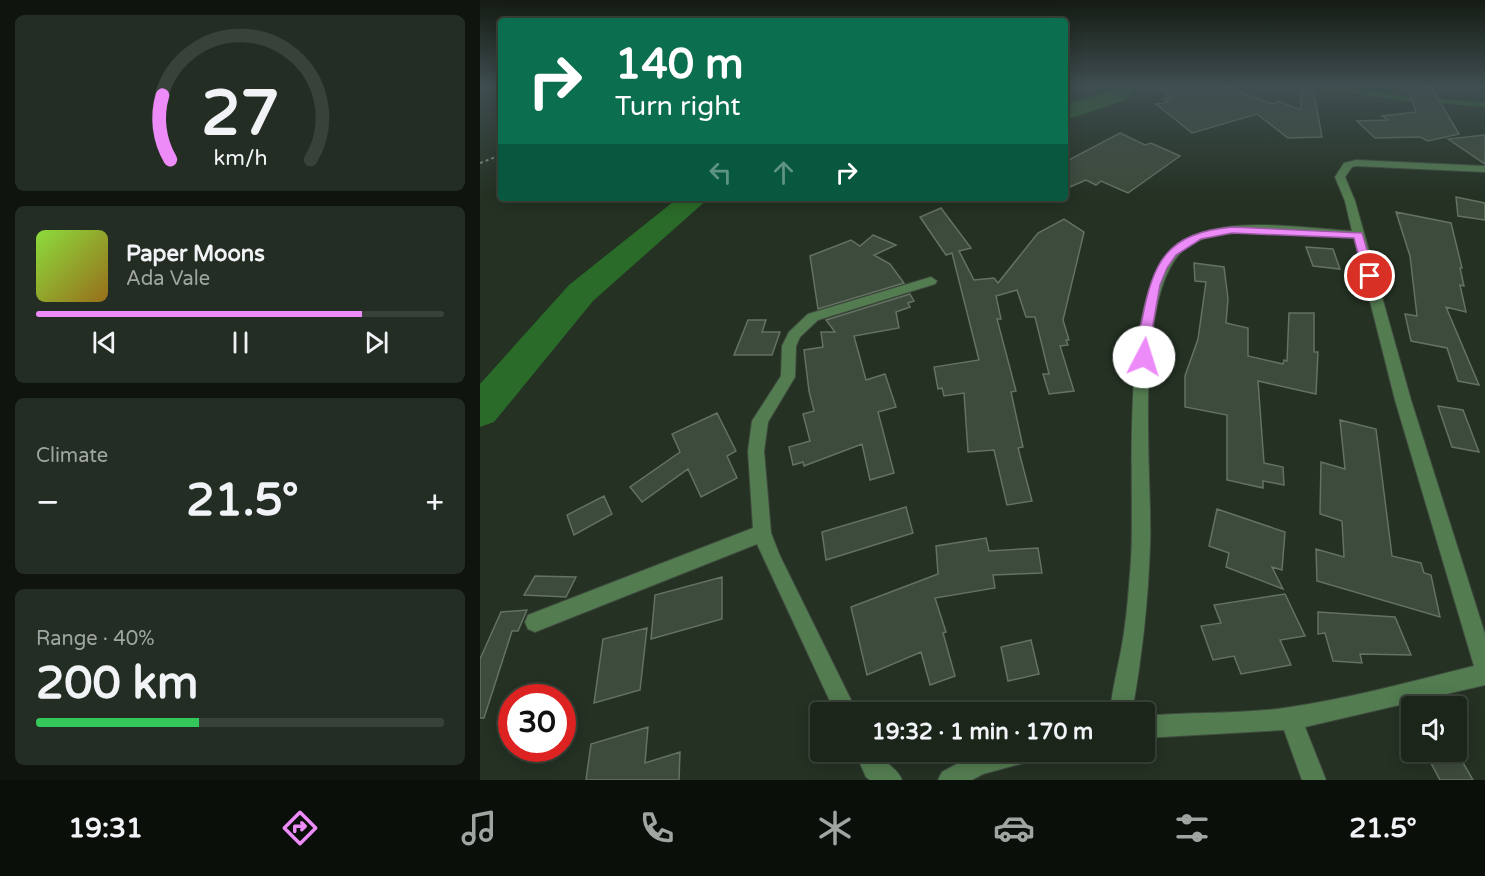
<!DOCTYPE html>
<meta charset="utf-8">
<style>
body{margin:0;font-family:"Varela Round",sans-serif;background:#242d23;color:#f1f3f6;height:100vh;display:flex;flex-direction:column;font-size:22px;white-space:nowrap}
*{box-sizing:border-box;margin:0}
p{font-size:20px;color:#a0a5a2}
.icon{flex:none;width:33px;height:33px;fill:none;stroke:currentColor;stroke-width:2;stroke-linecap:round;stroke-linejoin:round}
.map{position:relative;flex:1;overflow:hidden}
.drawer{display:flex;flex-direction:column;gap:15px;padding:15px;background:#0f140e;width:480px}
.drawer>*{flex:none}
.banner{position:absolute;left:18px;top:18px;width:570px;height:183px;border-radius:6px;box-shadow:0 3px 15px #0003,0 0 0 2px #394239;background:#0b6e4f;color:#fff;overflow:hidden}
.buttons{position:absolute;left:921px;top:696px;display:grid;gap:12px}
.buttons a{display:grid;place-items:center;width:66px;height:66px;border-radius:6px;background:#1b251a;box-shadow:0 3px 15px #0003,0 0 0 2px #394239;font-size:30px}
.speed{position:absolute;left:18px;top:684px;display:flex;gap:12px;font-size:30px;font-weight:700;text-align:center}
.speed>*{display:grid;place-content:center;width:78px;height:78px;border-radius:50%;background:#1b251a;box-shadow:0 3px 15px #0003,0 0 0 2px #394239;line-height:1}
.speed .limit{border:9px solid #d22;background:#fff;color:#111}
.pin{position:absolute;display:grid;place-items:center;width:51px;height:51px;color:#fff;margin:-26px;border:3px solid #fff;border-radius:50%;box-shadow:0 2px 6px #0007}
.me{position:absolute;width:66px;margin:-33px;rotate:5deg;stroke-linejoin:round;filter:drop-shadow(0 0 4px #0008)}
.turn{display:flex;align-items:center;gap:21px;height:126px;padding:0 18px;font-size:27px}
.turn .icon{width:78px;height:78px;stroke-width:2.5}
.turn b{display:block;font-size:42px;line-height:51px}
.lanes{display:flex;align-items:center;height:57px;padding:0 18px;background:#0003;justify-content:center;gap:30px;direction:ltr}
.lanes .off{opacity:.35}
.big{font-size:45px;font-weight:700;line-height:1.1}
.drawer .widget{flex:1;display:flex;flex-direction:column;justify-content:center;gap:9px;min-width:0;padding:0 21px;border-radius:9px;background:#242d23}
.drawer .dial{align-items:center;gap:0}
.dial svg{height:156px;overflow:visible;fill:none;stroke:#394239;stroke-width:7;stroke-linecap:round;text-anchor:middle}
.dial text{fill:#f1f3f6;stroke:none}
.song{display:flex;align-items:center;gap:18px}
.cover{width:72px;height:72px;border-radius:9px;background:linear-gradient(135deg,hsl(90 70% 55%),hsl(40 70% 35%))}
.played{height:6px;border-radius:3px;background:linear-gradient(90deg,#ed8cf9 80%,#394239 80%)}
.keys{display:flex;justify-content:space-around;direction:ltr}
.heat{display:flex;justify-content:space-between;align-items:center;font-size:33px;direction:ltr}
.charge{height:9px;border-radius:4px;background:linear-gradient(90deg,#34c759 40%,#394239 0)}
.trip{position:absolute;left:330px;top:702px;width:345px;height:60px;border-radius:6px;background:#1b251a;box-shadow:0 3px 15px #0003,0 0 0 2px #394239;font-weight:700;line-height:60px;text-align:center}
.tabs{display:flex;height:96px;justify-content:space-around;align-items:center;background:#0b0f0a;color:#a0a5a2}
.tabs .icon{width:42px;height:42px}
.tabs .active{color:#ed8cf9}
.tabs b{font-size:27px;color:#f1f3f6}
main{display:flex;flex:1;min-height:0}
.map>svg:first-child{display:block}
</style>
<main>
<section class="drawer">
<div class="widget dial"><svg viewBox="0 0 100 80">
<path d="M14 69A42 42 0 1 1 86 69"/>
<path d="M14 69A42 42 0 0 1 10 36" stroke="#ed8cf9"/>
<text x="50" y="56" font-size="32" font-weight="700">27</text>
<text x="50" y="72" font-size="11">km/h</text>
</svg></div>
<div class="widget">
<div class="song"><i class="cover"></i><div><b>Paper Moons</b><p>Ada Vale</p></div></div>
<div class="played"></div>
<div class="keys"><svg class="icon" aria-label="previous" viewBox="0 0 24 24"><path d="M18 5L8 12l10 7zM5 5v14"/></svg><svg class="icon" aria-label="pause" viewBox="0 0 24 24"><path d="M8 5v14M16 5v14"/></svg><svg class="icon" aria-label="next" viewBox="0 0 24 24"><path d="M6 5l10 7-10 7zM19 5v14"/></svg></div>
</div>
<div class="widget"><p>Climate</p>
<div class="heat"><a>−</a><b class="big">21.5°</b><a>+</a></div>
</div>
<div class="widget"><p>Range · 40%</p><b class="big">200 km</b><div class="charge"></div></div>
</section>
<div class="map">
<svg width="1005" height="780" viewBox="0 0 1005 780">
<rect width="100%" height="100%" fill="#243123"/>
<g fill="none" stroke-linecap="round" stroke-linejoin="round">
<path stroke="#2a6b29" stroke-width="4.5" d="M840,87c34,3 66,10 100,13
M951,100l54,5"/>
<path fill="#2a6b29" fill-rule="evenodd" d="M634,87h22l-10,13 -61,20v-15l45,-15z
M198,198h31l-116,103 -99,121 -14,5v-43l89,-99z"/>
</g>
<path fill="#3d4b3c" stroke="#637262" stroke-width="1.5" d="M677,87h67l49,17 5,-3 23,9v-23h12l9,50 -34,1 -31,-24 -65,19 -36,-29 12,-2 -5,-3 7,-2z
M927,87h24l28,47 -31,7 -8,-4 -45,1 -18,-17 31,-1 -6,-4 34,-4z
M640,133l25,12 6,-2 29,13 -52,37 -27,-12 -5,4 -10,-5 -21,9v-27z
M1005,135v29l-37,-25z
M976,197l29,6v17l-27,-4z
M461,208l30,40 -12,3 15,29 20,-2 4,5 40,-50 26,-14 20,13 -21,88 6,20h-3l2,5 -8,1 14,45 -25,3 -6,-20h6l-14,-57h-9l-9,-27 -21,6 5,23h-4l19,72 -5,1 12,55 -5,1 14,53 -25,4 -13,-55 -26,2 -4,-59 -20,3 -2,-8 -4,1 -4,-22 45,-7 -27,-107 -6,2 -26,-38z
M916,212l55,11 11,45h-2l4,18 -4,-1 6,27 -20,-5 33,78 -21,-4 -11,-33 -36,-7 -6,-27 12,2 -7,-60z
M393,235l23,10 -22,10 16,9 14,19 -86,26 -8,-53 41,-16 9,6z
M826,247l27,2 7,20 -27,-3z
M714,263l30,4 4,32 -2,24 22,5v28l35,8 1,-4 3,1 2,-48h25v39h4l-2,42 -58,-13 6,82 19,4 1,18 -21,-4v7l-36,-8v-65l-42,-8v-31l13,-37 8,-57 -11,-1z
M430,294l4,7 -6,2 2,4 -14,5 3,16 -45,8 12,44 19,-6 11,33 -18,5 16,61 -24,7 -8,-36 -58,22 -1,-4 -10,3 -4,-18 21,-6 -7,-27 11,-3 -5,-20 -5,-41 19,-3 -2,-15h14l-9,-12z
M268,320h18l-4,12h18l-8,23h-38z
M958,406l25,4 16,42 -27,-5z
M237,413l19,38 -9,5 10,22 -36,19 -13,-28 -46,33 -12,-15 50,-35 -8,-18z
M860,420l36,9 16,127 29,7 3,10 7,2 9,42 -123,-36 -1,-32 28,8 -2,-36 -22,-7 1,-52 24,7z
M124,496l8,18 -38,21 -7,-20z
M426,507l7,26 -87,27 -4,-28z
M737,509l68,23 -3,38 -10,-3 11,22 -57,-22 3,-14 -20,-7z
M506,538l3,13 49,-3 4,25 -49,2 2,13 -60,10 11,34 -3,1 12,43 -25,9 -9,-33 -54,23 -16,-68 87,-33 -2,-28z
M55,576l41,1 -10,20 -42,-2z
M242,577v42l-71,20 4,-44z
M805,594l20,42 -25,4 11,25 -50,9 -7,-18 -21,4 -12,-34 20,-3 -7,-18z
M47,610l-9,21h-6l-28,87h-4v-59l21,-47z
M838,612l77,5 16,38 -51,-1 2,9 -29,-2 -8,-28 -7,1z
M167,628l-7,62 -46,13 9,-64z
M551,640l8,34 -31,7 -7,-34z
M168,727l-3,36 35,-11 -1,28h-93l5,-36z
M945,752h32l16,28h-33z"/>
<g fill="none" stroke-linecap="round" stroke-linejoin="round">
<g stroke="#404c3f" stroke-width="2">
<path id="minor" d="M876,160l129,6v6l-129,-6 -4,1 -7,10 10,24 56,199 74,234v51l-180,42 21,53h-24l-18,-50 -140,8v-22c45,-4 89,-2 133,-7 67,-9 132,-27 197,-43l-79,-266 -41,-162c-41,-2 -131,-16 -166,8 -58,42 -35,233 -38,300 -2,56 -8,111 -18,166h-22c2,-22 8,-44 12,-67 5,-28 7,-57 9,-85 5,-70 -15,-282 51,-319 45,-26 120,-13 170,-10l-7,-30 -10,-24 9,-14z
M451,277l6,4 -2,3 -117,36 -18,17 -4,9 -1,31 -27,45 -4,29 7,82 9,23 77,156h-22l-78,-168 -222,88 -7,-3 -3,-7 3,-7 225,-87 -5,-77 4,-30 29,-45 1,-30 7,-14 19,-18z
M375,752h23c6,12 19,15 24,28h-32l-4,-3z
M499,752h59l-3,8 -52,14 -11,6h-34l4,-8z"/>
</g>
<path stroke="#859084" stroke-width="2" stroke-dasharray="3 3" stroke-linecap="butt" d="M0,163l21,-8"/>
<use href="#minor" fill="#537c51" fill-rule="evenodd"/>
</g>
<linearGradient id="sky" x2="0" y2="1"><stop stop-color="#141b13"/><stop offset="0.44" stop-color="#3f4e50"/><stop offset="1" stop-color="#3f4e50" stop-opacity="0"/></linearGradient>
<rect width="1005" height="196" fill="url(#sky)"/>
<path fill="#ed8cf9" stroke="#9a5ba2" stroke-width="1.5" d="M752,227l130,6 13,43 -5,4 -6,-4 -10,-38 -122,-5 -31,6 -25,16 -9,13 -7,17 -9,51 -1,21 -6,5 -5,-1c-5,-12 0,-29 3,-41 11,-59 25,-87 90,-93z"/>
</svg>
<div class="buttons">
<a><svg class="icon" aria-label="sound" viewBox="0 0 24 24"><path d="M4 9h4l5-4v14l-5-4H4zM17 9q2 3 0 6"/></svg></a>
</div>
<div class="speed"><div class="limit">30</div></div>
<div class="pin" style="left:890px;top:276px;background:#d93025"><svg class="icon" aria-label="arrive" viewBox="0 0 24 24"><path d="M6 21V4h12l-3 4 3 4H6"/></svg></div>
<svg class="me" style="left:664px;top:357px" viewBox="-20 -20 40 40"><circle r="19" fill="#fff"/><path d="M0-13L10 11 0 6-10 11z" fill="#ed8cf9"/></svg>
<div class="trip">19:32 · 1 min · 170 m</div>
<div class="banner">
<div class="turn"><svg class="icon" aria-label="right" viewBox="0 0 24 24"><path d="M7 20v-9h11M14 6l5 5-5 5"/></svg><div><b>140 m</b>Turn right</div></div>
<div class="lanes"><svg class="icon off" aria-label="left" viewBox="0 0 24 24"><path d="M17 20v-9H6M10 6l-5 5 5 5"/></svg><svg class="icon off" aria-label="ahead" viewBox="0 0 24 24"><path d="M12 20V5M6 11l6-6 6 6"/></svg><svg class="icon" aria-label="right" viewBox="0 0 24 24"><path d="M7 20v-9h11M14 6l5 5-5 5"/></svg></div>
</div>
</div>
</main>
<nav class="tabs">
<b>19:31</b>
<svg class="icon active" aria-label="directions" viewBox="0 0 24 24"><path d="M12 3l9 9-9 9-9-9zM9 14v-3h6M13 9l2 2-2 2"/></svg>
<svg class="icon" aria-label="music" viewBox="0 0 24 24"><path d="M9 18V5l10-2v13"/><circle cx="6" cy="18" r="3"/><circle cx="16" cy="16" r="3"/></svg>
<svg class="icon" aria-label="phone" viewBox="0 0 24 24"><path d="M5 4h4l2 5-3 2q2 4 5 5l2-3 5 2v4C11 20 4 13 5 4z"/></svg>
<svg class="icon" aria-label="climate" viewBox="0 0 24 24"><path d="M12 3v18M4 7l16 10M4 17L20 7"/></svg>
<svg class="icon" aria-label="car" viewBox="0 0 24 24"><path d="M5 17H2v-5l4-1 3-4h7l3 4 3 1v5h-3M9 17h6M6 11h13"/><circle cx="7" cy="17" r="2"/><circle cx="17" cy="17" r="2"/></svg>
<svg class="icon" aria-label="filters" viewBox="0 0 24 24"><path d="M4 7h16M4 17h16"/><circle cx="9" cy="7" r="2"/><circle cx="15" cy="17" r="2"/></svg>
<b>21.5°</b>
</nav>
